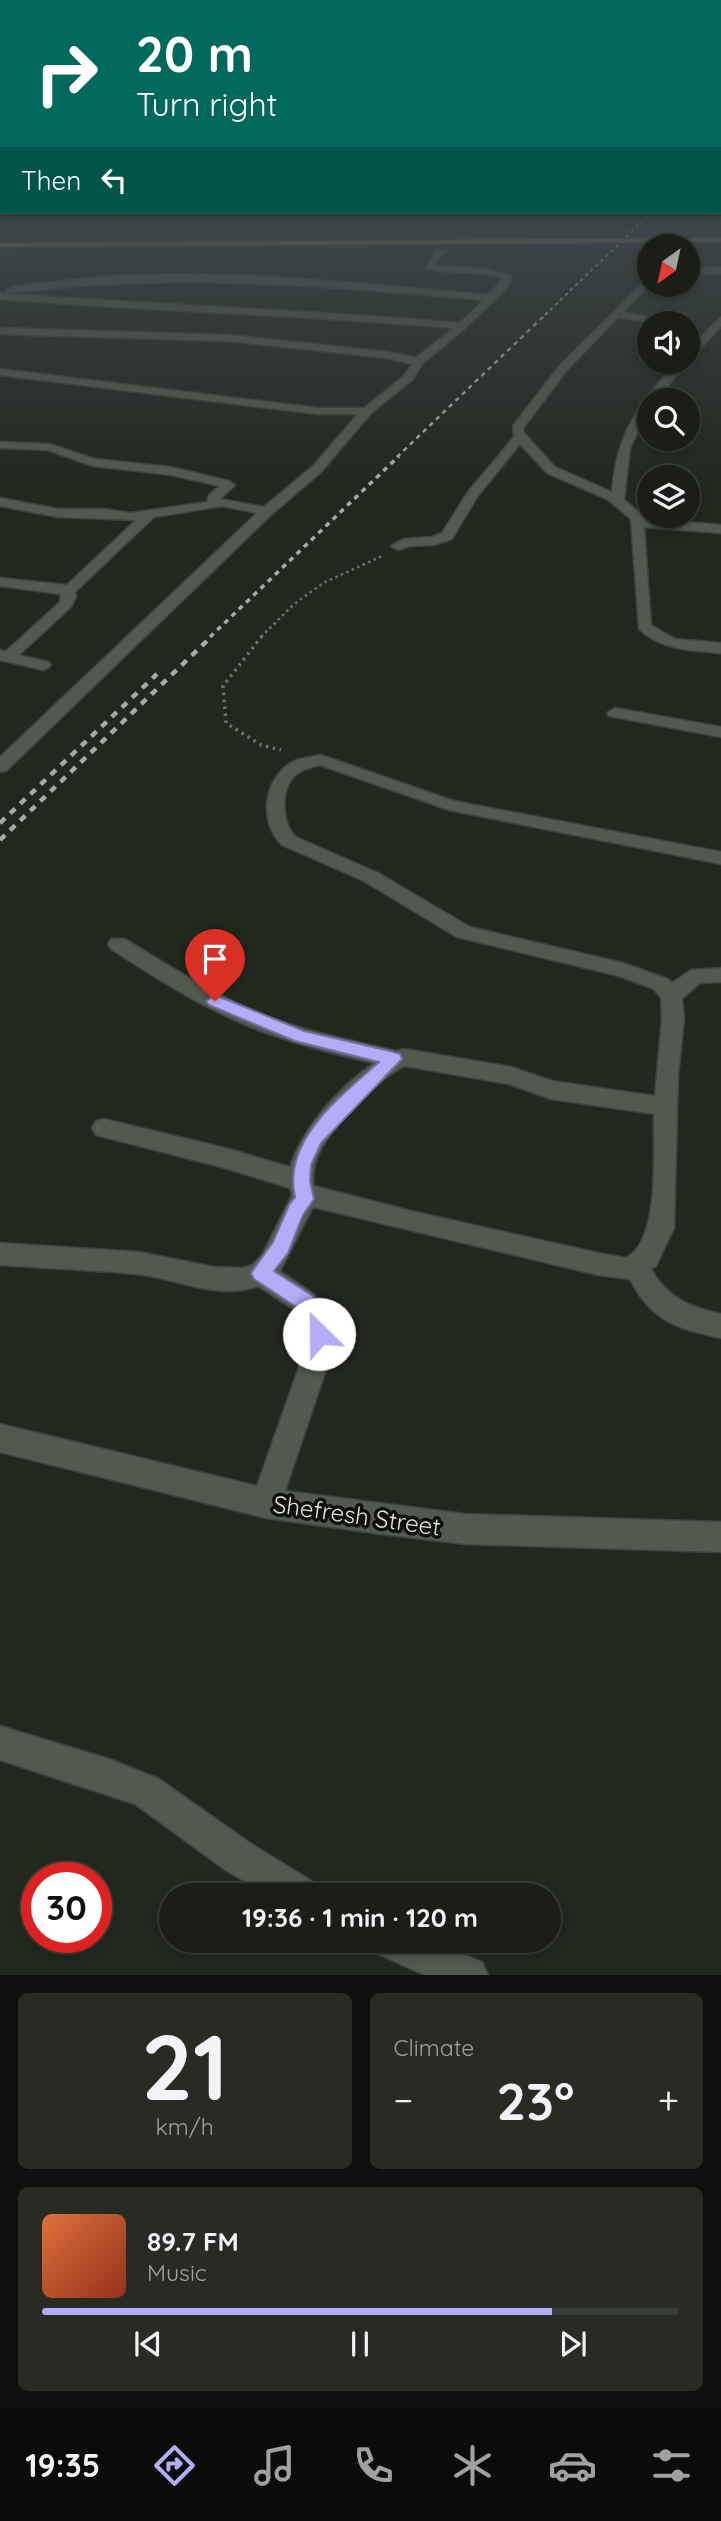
<!DOCTYPE html>
<meta charset="utf-8">
<style>
body{margin:0;font-family:Quicksand,sans-serif;background:#272b24;color:#f1f3f6;height:100vh;display:flex;flex-direction:column;font-size:26px;white-space:nowrap}
*{box-sizing:border-box;margin:0}
p{font-size:23px;color:#9fa2a1}
.icon{flex:none;width:38px;height:38px;fill:none;stroke:currentColor;stroke-width:2;stroke-linecap:round;stroke-linejoin:round}
.map{position:relative;height:1975px;overflow:hidden}
.side{display:flex;flex-direction:column;gap:18px;padding:18px;background:#0e100d;flex:1}
.side>*{flex:none}
.guide{position:absolute;left:0px;top:0px;width:721px;height:214px;box-shadow:0 4px 10px #0003,0 0 0 2px #383c36;background:#00695c;color:#fff;overflow:hidden}
.needle{width:46px;rotate:213deg}
.tools{position:absolute;left:637px;top:234px;display:grid;gap:14px}
.tools a{display:grid;place-items:center;width:63px;height:63px;border-radius:50%;background:#1a1e17;box-shadow:0 4px 10px #0003,0 0 0 2px #383c36;font-size:35px}
.speed{position:absolute;left:21px;top:1862px;display:flex;gap:14px;font-size:35px;font-weight:700;text-align:center}
.speed>*{display:grid;place-content:center;width:91px;height:91px;border-radius:50%;background:#1a1e17;box-shadow:0 4px 10px #0003,0 0 0 2px #383c36;line-height:1}
.speed .limit{border:10px solid #d22;background:#fff;color:#111}
.pin{position:absolute;display:grid;place-items:center;width:60px;height:60px;color:#fff;margin:-72px -30px;border-radius:50% 50% 50% 0;rotate:-45deg;box-shadow:0 0 7px #0007}
.pin .icon{rotate:45deg}
.me{position:absolute;width:77px;margin:-38px;rotate:337deg;stroke-linejoin:round;filter:drop-shadow(0 0 5px #0008)}
.turn{display:flex;align-items:center;gap:24px;height:147px;padding:0 21px;font-size:32px}
.turn .icon{width:91px;height:91px;stroke-width:2.5}
.turn b{display:block;font-size:49px;line-height:60px}
.then{display:flex;align-items:center;height:66px;padding:0 21px;background:#0003;gap:14px;font-size:26px}
.big{font-size:52px;font-weight:700;line-height:1.1}
.side .widget{flex:1;display:flex;flex-direction:column;justify-content:center;gap:10px;min-width:0;padding:0 24px;border-radius:10px;background:#272b24}
.side .dial{align-items:center;gap:0}
.dial b{font-size:91px;line-height:1}
.song{display:flex;align-items:center;gap:21px}
.cover{width:84px;height:84px;border-radius:10px;background:linear-gradient(135deg,hsl(20 70% 55%),hsl(10 70% 35%))}
.played{height:7px;border-radius:4px;background:linear-gradient(90deg,#b5acf8 80%,#383c36 80%)}
.keys{display:flex;justify-content:space-around;direction:ltr}
.heat{display:flex;justify-content:space-between;align-items:center;font-size:38px;direction:ltr}
.side .tiles{flex:1;display:grid;gap:18px;grid-template-columns:1fr 1fr}
.widget:last-child{grid-column:span 2}
.trip{position:absolute;left:159px;top:1883px;width:402px;height:70px;border-radius:35px;background:#1a1e17;box-shadow:0 4px 10px #0003,0 0 0 2px #383c36;font-weight:700;line-height:70px;text-align:center}
.dock{display:flex;height:112px;justify-content:space-around;align-items:center;background:#0a0c09;color:#9fa2a1}
.dock .icon{width:49px;height:49px}
.dock .on{color:#b5acf8}
.dock b{font-size:32px;color:#f1f3f6}
.map>svg:first-child{display:block}
</style>
<div class="map">
<svg width="721" height="1975" viewBox="0 0 721 1975">
<rect width="100%" height="100%" fill="#23281f"/>
<g fill="none" stroke-linecap="round" stroke-linejoin="round">
<g stroke="#3f433c" stroke-width="3">
<path id="minor" d="M437,250l7,2 -10,13 54,4 24,8 -6,12 -41,39 -43,36 -10,16 -41,33 -50,59 -49,42 -266,257 -6,1v-15l257,-244 -35,-7 -68,11 -79,75 1,5 -5,10 -52,48 29,7 3,3 -3,3 -5,2 -43,-10v-10l5,2 55,-50 1,-8 -61,-8v-8l67,7 69,-65 -78,-3 -58,-11v-8l58,11h46l26,4 77,-11 2,-7 11,-9 -49,-11 -78,-9 -45,-16 -48,-2v-6l49,2 46,15 76,8 58,14 6,4 -15,14 44,8 49,-41 45,-52h-40l-318,-39v-6l318,39h46l40,-32 8,-12 -24,-6 -159,-17 -229,-7v-6l229,7 159,17 28,6 38,-30c-151,-13 -303,-17 -454,-29v-6c153,12 307,17 460,30l24,-23c-159,-14 -314,-28 -473,-7l-4,-3c11,-7 32,-6 46,-8 144,-19 292,1 436,13l14,-17c-25,-9 -52,-2 -77,-10z
M688,268h33v6h-33z
M649,277v8l-26,27 62,12h-24l-43,-7 -50,52 -45,59 1,5 31,34 57,25c5,-62 26,-84 64,-130h11l-31,39h-7v9l-19,38 -6,52 24,19 73,6v8l-77,-6 7,98 24,14 46,4v10c-29,-2 -60,-3 -82,-24l-8,-110 -24,-20 -60,-26 -27,-29 -43,53 -25,42 -18,6 -24,1 -12,4 -7,-4 12,-7 29,-2 10,-4 26,-41 46,-55 -1,-11 47,-61z
M721,317v9l-29,32 -4,1v-9z
M615,708l106,19v10l-112,-21 -2,-3z
M321,755l133,46 267,51v12l-272,-54 -129,-45c-11,3 -22,5 -29,15 -10,15 -9,45 5,57l82,36 92,54 153,36 45,16 4,4 19,-13 30,-2v14l-21,1 -18,16 2,20 -6,55 -4,154 -18,38 -5,3c17,29 38,38 70,45v24c-43,-9 -70,-17 -91,-59l-32,-4 -285,-68 -33,64 35,24 18,39 -7,36 -41,121 180,23 256,8v30l-256,-8 -84,-10 -115,-16 -266,-66v-28l257,62 41,-116 7,-36 -9,-23 -38,-25c-41,15 -81,-8 -122,-12 -45,-4 -91,-6 -136,-9v-22l139,9 75,15 28,1 10,-3 10,-10 30,-60 -2,-7 -65,-20 -129,-33 -4,-7 4,-7 8,-2 121,29 65,19c13,-40 49,-80 84,-104 -45,-10 -91,-22 -133,-40 -46,-20 -88,-47 -130,-74l-3,-5 3,-5h14c49,30 97,61 152,81 38,14 79,21 119,31l8,-2 107,18 41,14 103,15 7,-77 -1,-21 -7,-9 -35,-13 -162,-39 -93,-56 -82,-36c-23,-22 -19,-63 7,-81 8,-6 22,-7 32,-9zM405,1066l104,18 42,15 103,15c-1,36 7,126 -28,144l-28,-5 -187,-42 -97,-25c-1,-7 -1,-14 1,-22 8,-30 62,-86 90,-98z
M0,1726l109,33 50,20 91,64 63,39 5,13h-51l-43,-26 -89,-65 -135,-44z
M372,1941h62l48,21 6,13h-63l-47,-21z"/>
</g>
<g stroke="#3f433c" stroke-width="3">
<path id="major" d="M721,238v4l-721,5v-4z"/>
</g>
<path stroke="#6f736b" stroke-width="2.5" stroke-dasharray="2.5 3.5" stroke-linecap="butt" d="M261,637l32,-32 30,-22 59,-27"/>
<path stroke="#6f736b" stroke-width="3.5" stroke-dasharray="2.5 4.5" stroke-linecap="butt" d="M262,636l-39,50 3,37 35,22 20,5"/>
<use href="#minor" fill="#53594e" fill-rule="evenodd"/>
<use href="#major" fill="#8b8243" fill-rule="evenodd"/>
<path stroke="#a6aaa3" stroke-width="2" stroke-dasharray="3.5 3.5" stroke-linecap="butt" d="M545,315l107,-103"/>
<path stroke="#a6aaa3" stroke-width="2.5" stroke-dasharray="4.5 4.5" stroke-linecap="butt" d="M397,457l150,-144"/>
<path stroke="#a6aaa3" stroke-width="3.5" stroke-dasharray="5 5" stroke-linecap="butt" d="M210,637l189,-181"/>
<path stroke="#a6aaa3" stroke-width="4.5" stroke-dasharray="7 7" stroke-linecap="butt" d="M0,823l157,-149
M0,840l212,-204"/>
</g>
<linearGradient id="sky" x2="0" y2="1"><stop stop-color="#131611"/><stop offset="0.42" stop-color="#3f484d"/><stop offset="1" stop-color="#3f484d" stop-opacity="0"/></linearGradient>
<rect width="721" height="478" fill="url(#sky)"/>
<path fill="#b5acf8" stroke="#7670a1" stroke-width="2" d="M215,995l89,36 90,21 6,2 2,5 -81,84 -10,22 -1,16 4,18 -11,16 -15,38 -14,18 39,25 16,38 -3,7 -7,2 -7,-2 -13,-32 -45,-30 -3,-6 22,-31 16,-37 6,-8c-13,-57 46,-101 84,-135l-84,-21 -86,-36 -3,-4z"/>
<g text-anchor="middle" dominant-baseline="central" stroke-width="7" stroke-linejoin="round" paint-order="stroke">
<g font-size="24" fill="#e2e5df" stroke="#0e100c">
<text transform="translate(357 1515) rotate(8)">Shefresh Street</text>
</g>
</g>
</svg>
<div class="tools">
<a><svg class="needle" viewBox="-14 -14 28 28"><path d="M0-13l5 13h-10z" fill="#e53935"/><path d="M0 13l5-13h-10z" fill="#9fa2a1"/></svg></a>
<a><svg class="icon" aria-label="sound" viewBox="0 0 24 24"><path d="M4 9h4l5-4v14l-5-4H4zM17 9q2 3 0 6"/></svg></a>
<a><svg class="icon" aria-label="search" viewBox="0 0 24 24"><circle cx="10" cy="10" r="6"/><path d="M15 15l6 6"/></svg></a>
<a><svg class="icon" aria-label="layers" viewBox="0 0 24 24"><path d="M12 4l9 5-9 5-9-5zM3 14l9 5 9-5"/></svg></a>
</div>
<div class="speed"><div class="limit">30</div></div>
<div class="pin" style="left:215px;top:1001px;background:#d93025"><svg class="icon" aria-label="arrive" viewBox="0 0 24 24"><path d="M6 21V4h12l-3 4 3 4H6"/></svg></div>
<svg class="me" style="left:319px;top:1334px" viewBox="-20 -20 40 40"><circle r="19" fill="#fff"/><path d="M0-13L10 11 0 6-10 11z" fill="#b5acf8"/></svg>
<div class="trip">19:36 · 1 min · 120 m</div>
<div class="guide">
<div class="turn"><svg class="icon" aria-label="right" viewBox="0 0 24 24"><path d="M7 20v-9h11M14 6l5 5-5 5"/></svg><div><b>20 m</b>Turn right</div></div>
<div class="then">Then<svg class="icon" aria-label="left" viewBox="0 0 24 24"><path d="M17 20v-9H6M10 6l-5 5 5 5"/></svg></div>
</div>
</div>
<section class="side">
<div class="tiles">
<div class="widget dial"><b>21</b><p>km/h</p></div>
<div class="widget"><p>Climate</p>
<div class="heat"><a>−</a><b class="big">23°</b><a>+</a></div>
</div>
<div class="widget">
<div class="song"><i class="cover"></i><div><b>89.7 FM</b><p>Music</p></div></div>
<div class="played"></div>
<div class="keys"><svg class="icon" aria-label="previous" viewBox="0 0 24 24"><path d="M18 5L8 12l10 7zM5 5v14"/></svg><svg class="icon" aria-label="pause" viewBox="0 0 24 24"><path d="M8 5v14M16 5v14"/></svg><svg class="icon" aria-label="next" viewBox="0 0 24 24"><path d="M6 5l10 7-10 7zM19 5v14"/></svg></div>
</div>
</div>
</section>
<nav class="dock">
<b>19:35</b>
<svg class="icon on" aria-label="directions" viewBox="0 0 24 24"><path d="M12 3l9 9-9 9-9-9zM9 14v-3h6M13 9l2 2-2 2"/></svg>
<svg class="icon" aria-label="music" viewBox="0 0 24 24"><path d="M9 18V5l10-2v13"/><circle cx="6" cy="18" r="3"/><circle cx="16" cy="16" r="3"/></svg>
<svg class="icon" aria-label="phone" viewBox="0 0 24 24"><path d="M5 4h4l2 5-3 2q2 4 5 5l2-3 5 2v4C11 20 4 13 5 4z"/></svg>
<svg class="icon" aria-label="climate" viewBox="0 0 24 24"><path d="M12 3v18M4 7l16 10M4 17L20 7"/></svg>
<svg class="icon" aria-label="car" viewBox="0 0 24 24"><path d="M5 17H2v-5l4-1 3-4h7l3 4 3 1v5h-3M9 17h6M6 11h13"/><circle cx="7" cy="17" r="2"/><circle cx="17" cy="17" r="2"/></svg>
<svg class="icon" aria-label="filters" viewBox="0 0 24 24"><path d="M4 7h16M4 17h16"/><circle cx="9" cy="7" r="2"/><circle cx="15" cy="17" r="2"/></svg>
</nav>
